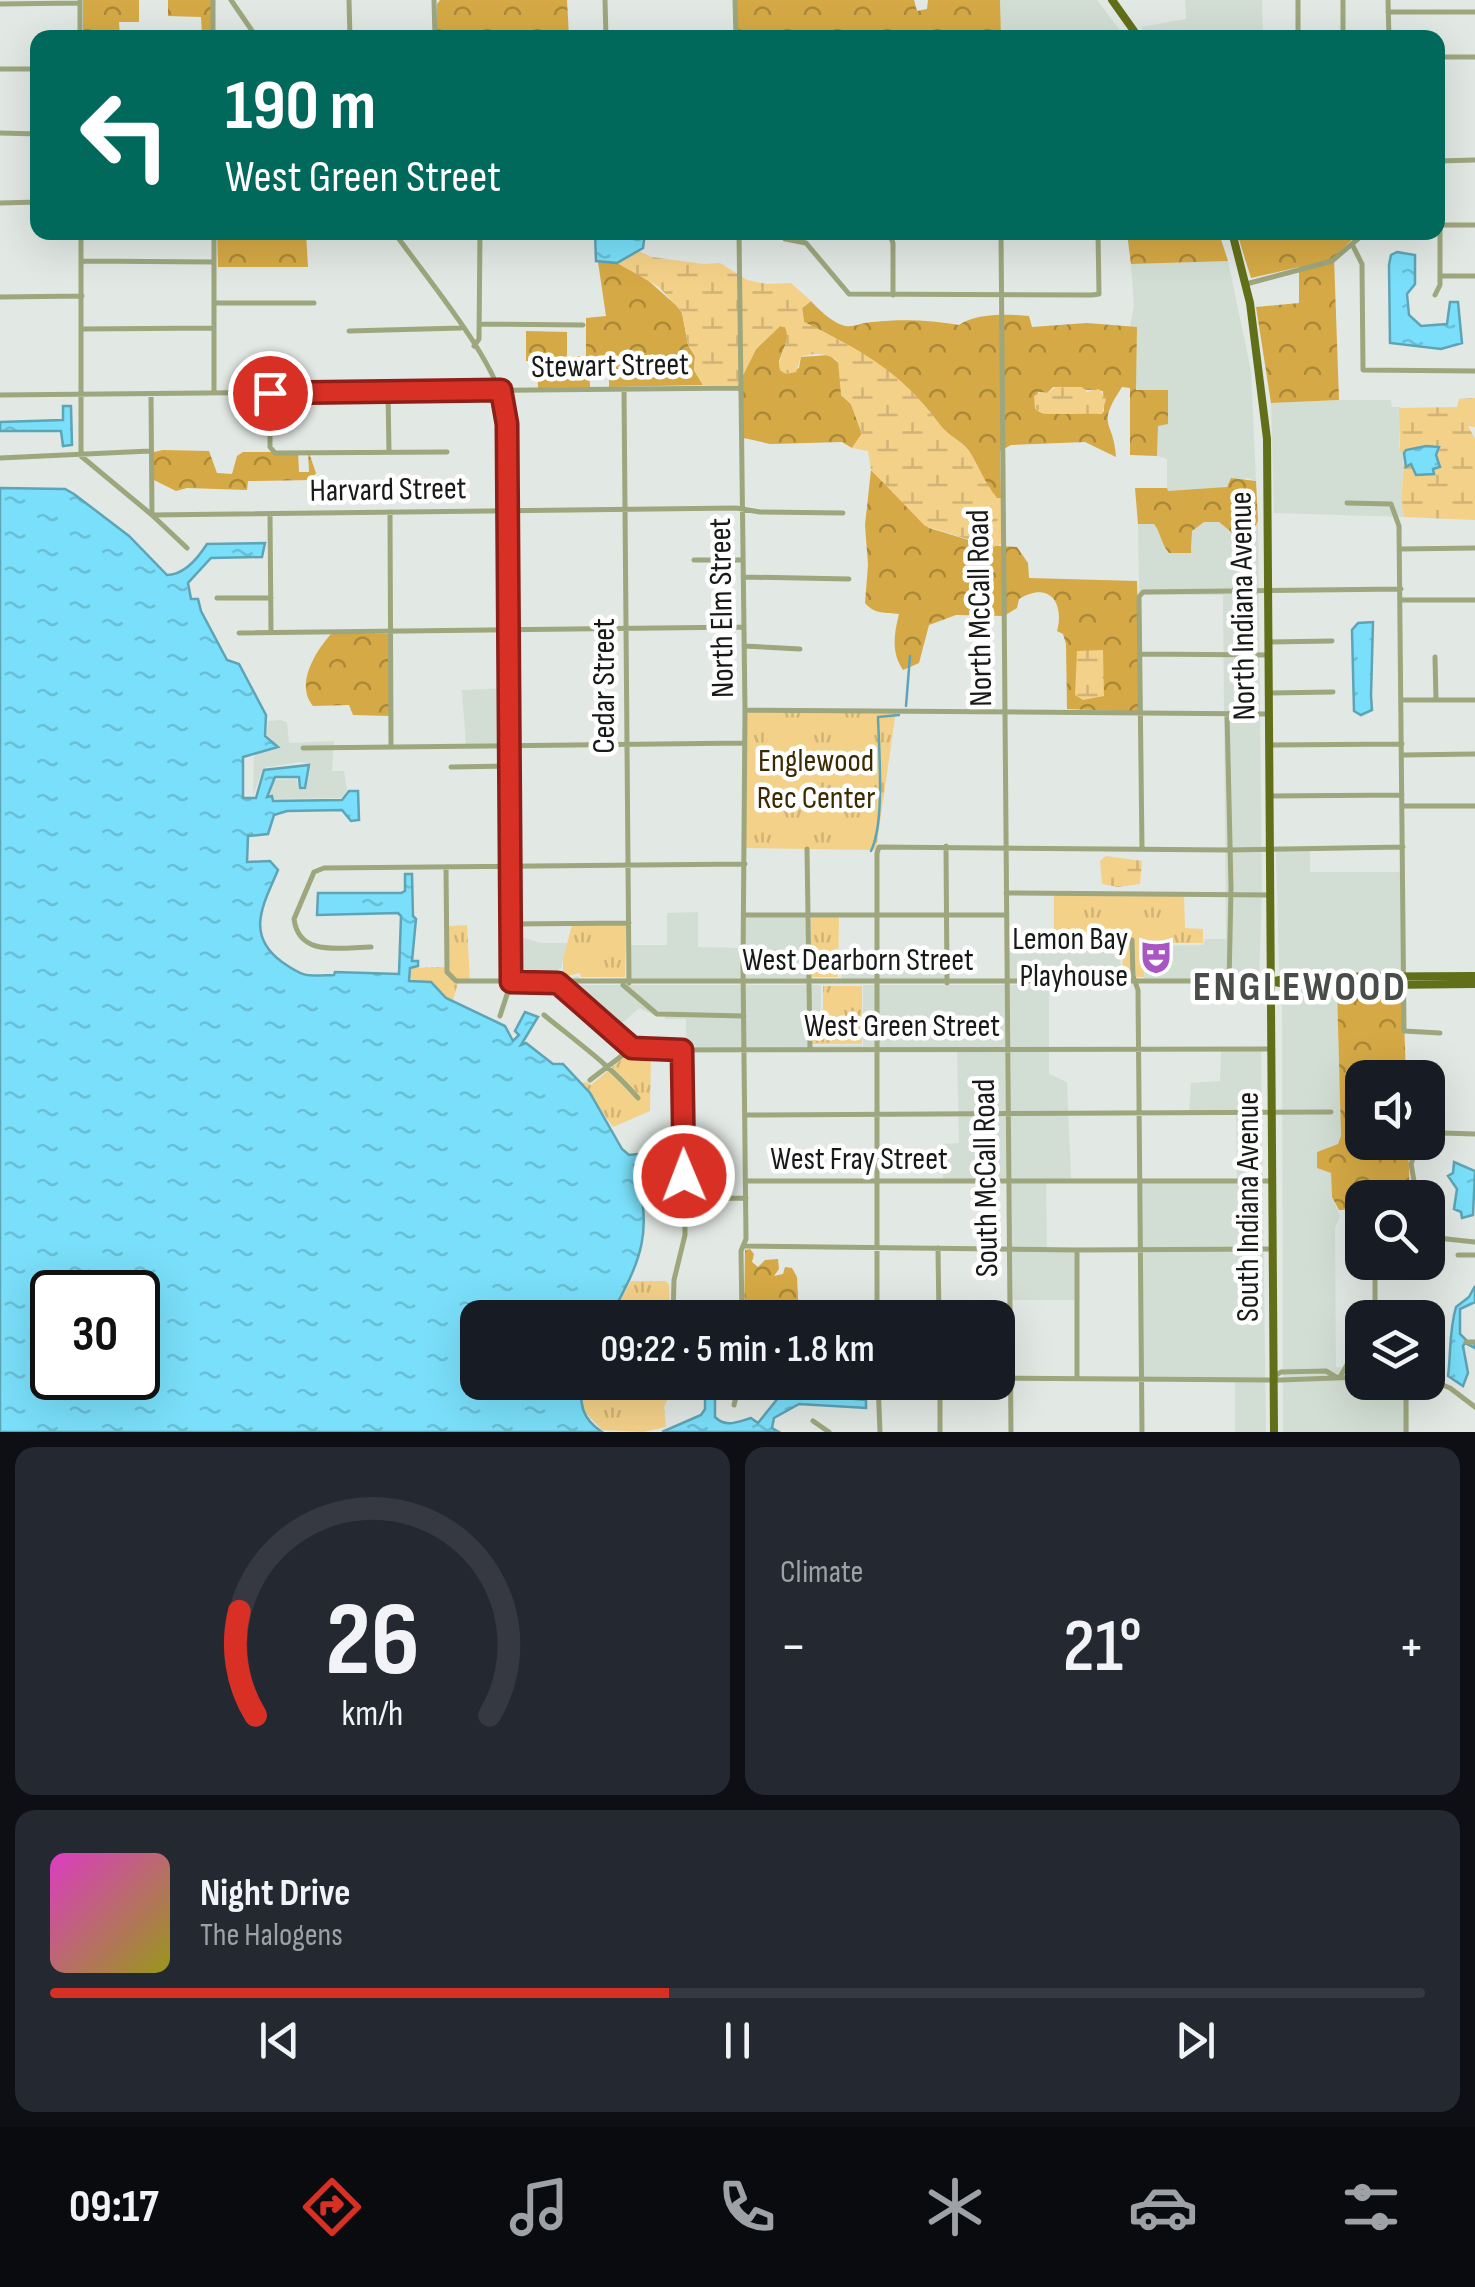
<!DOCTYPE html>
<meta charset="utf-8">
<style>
body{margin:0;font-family:"Sofia Sans Condensed",sans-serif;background:#242831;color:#f1f3f6;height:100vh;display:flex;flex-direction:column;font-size:38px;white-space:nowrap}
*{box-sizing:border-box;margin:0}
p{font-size:32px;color:#9ea1a6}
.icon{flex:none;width:55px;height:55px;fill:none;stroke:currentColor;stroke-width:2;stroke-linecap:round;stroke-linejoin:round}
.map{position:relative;height:1432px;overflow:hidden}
.side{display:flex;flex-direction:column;gap:15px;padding:15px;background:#0d0f14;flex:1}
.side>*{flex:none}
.guide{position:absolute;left:30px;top:30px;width:1415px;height:210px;border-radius:20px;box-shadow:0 10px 40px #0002;background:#00695c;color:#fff;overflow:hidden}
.fabs{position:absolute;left:1345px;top:1060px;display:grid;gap:20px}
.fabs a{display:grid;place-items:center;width:100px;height:100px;border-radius:20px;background:#171b24;box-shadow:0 10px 40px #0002;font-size:50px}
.speed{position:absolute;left:30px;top:1270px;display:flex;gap:20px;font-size:50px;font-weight:700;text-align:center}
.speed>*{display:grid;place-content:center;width:130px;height:130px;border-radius:50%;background:#171b24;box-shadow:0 10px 40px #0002;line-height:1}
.speed .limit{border:5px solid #111;border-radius:15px;background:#fff;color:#111}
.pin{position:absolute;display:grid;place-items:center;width:85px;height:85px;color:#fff;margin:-42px;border:5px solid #fff;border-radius:50%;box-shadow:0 2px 10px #0007}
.me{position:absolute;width:110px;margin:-55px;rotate:359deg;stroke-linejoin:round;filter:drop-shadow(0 0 8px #0008)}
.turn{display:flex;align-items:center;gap:35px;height:210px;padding:0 30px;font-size:45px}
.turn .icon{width:130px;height:130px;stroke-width:2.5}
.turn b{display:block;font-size:70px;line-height:85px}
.big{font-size:75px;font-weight:600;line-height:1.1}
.side .card{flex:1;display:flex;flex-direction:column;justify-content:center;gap:15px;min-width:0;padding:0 35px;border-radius:20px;background:#242831}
.side .dial{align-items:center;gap:0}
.dial svg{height:260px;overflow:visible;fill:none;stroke:#363941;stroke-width:7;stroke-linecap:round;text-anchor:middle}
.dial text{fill:#f1f3f6;stroke:none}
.song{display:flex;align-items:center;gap:30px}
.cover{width:120px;height:120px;border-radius:15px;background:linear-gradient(135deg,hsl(310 70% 55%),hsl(60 70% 35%))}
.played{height:10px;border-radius:5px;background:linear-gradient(90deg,#d93025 45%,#363941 45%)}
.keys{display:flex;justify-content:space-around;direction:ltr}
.heat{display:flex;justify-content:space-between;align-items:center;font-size:55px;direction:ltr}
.side .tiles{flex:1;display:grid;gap:15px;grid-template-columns:1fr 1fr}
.card:last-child{grid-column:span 2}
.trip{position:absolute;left:460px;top:1300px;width:555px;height:100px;border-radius:20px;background:#171b24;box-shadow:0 10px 40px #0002;font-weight:600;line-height:100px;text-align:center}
.dock{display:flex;height:160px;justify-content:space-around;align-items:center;background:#090b0e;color:#9ea1a6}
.dock .icon{width:70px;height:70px}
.dock .current{color:#d93025}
.dock b{font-size:45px;color:#f1f3f6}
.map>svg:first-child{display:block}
</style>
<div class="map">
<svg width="1475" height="1432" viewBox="0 0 1475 1432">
<defs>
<pattern id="forest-crowns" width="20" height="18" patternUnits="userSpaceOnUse" patternTransform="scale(2.5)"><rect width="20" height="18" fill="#d5a945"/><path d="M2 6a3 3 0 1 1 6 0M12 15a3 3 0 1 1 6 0" fill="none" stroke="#ac8939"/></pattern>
<pattern id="wetland-marsh" width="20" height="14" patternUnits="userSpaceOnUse" patternTransform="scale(2.5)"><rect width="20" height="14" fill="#f4d189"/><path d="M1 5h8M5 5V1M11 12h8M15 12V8" fill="none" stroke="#d0b376"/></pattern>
<pattern id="park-tufts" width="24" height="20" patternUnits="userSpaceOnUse" patternTransform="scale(2.5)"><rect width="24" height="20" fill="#f4d189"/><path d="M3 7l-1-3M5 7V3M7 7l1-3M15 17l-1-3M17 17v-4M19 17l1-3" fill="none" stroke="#d0b376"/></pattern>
<pattern id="water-ripples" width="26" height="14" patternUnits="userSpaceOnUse" patternTransform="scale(2.5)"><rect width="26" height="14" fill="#7adffa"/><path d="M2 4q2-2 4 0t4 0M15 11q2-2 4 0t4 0" fill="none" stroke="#69bfd6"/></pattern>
</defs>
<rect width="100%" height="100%" fill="#e2e8e3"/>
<path fill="#d2ded4" d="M1000,0h97l28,37h-124z
M1185,0h77l1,37h-116l-6,-10 45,-8z
M1228,261l23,110 5,110 -9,-3 -31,12 -49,1v-32l-10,-3 1,-31 10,-1 -1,-34h-31l1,-62 -7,-2 4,-20 -3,-42z
M1339,400h52l1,7h8l-1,41 5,5 -3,49 3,15 -130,-4 -3,-110z
M1258,521l4,370 -3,89h-251l1,-39h111l1,38h23l2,-33 57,-1 2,-6h21l-3,-344h-84l-1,-71h16l38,26v-19l12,-9h15l10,9 25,-1z
M507,688l1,58h-42l-4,-56z
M280,720l7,2 2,21 45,-2 -2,30h12l3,19 -6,8 -67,1v-4h-5l6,-15 22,-1 1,11h8l5,-26 -11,-2 -37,6 -10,28 1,-40 25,-9 -12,-12 1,-14z
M1276,851h34v21h93l-1,100 -123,-1z
M698,912v35l45,1 1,-34 65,2 1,62 -243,2 10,-4 4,3 45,-1 2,-33h39v-32z
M521,937l20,6h26l-6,25 -6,4 3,8h-45v-41z
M947,951v29h-105v-27z
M562,985h259v29h-10v32l52,-1v-60h142l2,198h-64l-1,-39 17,-1 -2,-92h-271v-32h-21v-3h-9l-17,-8 -25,23z
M1010,985h39v89l18,8 4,97h-25l1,70 30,-1 2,52h-67z
M1337,989l4,147 -3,8 -21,8v16l14,4 1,25 8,19 -5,12 1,139 26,3v12l47,1v49h-126l-1,-441z
M1221,1049h40l5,383h-31v-53l-92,1 -2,-199h96l-1,-66h-47l2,-32 29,-2z"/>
<path fill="url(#forest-crowns)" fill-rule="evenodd" d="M83,0h56v22h-20l1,15h-37z
M168,0h46l-1,37h-11l-1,-20 -33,-1z
M440,0h127l2,37h-132v-33z
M736,0h178l3,11 10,-2 1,-9h72l1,37h-264z
M217,233h89l2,34h-90z
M1127,233h92l9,28 -97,3z
M1237,233h122l-25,24 5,143 -68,3 -15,-96 43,-4v-36l-48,11z
M598,262l19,1 26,13 34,30 5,7 6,32 7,11 -1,14 9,15 -94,2v-30l-20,2 1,28 -52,1 -1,-27h-11v-30l41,1v24h19v-38l20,-2z
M811,301c7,8 21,21 31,24 10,4 20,-3 31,-3 29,-3 58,-2 86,3 17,-12 49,-11 70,-9l3,11 55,-4 50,4 -1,63h32v34l-10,2 -1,30 -27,-1v-67l-8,-1c-27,41 -8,32 -6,70l-31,-15 -74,3 -11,6 1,47h-5c-12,-16 -17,-31 -27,-47 -7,-10 -21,-15 -29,-26 -38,-52 -80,-75 -136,-103l-2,-14zM1053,387l50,4 1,20 -3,3h-57l-8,-4 2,-18 9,1z
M780,326l5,1 4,8 -10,26 1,9 7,4 12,-6 2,-11 28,-2 12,10v30l10,9 11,30 -10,14 -10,-6 -72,2 -26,-6 -6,-53 18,-36z
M163,450l46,1 8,22 15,1 5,-18 6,-4h55l1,20h10l-1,-22 8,23 -4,7 -64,1 -1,9 -60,-2 -11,3 -22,-11v-28z
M871,470l58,58 56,17 32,2 11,16 1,15 108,3 4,131 -74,-3 -1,-65 -3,-10 -6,-3c8,-30 -9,-50 -38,-32l-2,9 -13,8 -48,-1 -27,10 -10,38 -16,7c-12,-18 -9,-36 -4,-56 -13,-2 -24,1 -34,-11l3,-38 -3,-40z
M1231,478l25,3 2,40 -4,9 -17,7 -18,-15h-15l-12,9 -1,22h-22c-9,-11 -8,-20 -15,-29h-16l-3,-36h32l1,3 59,-4z
M331,634h57l2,82 -37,-1 -4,-10 -36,1c-18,-21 2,-54 18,-72z
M1403,988l3,89 -44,1v64l46,1 2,54 -48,1v11l-23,1 -7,-13 -1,-24 -14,-5v-16l21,-8 3,-8 -4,-147z
M750,1249l4,5 -2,8 6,5 7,-7 13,-1 1,10 -5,7 9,-2 2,-7 7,1 5,9 2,40 -55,1 1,-68z"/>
<path fill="url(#wetland-marsh)" d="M638,251l14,6 52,7 16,-1 27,17 20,4 24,-1 20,18 -9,7 2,14c58,29 97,49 136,103 8,11 22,16 29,26 10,16 16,32 28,47h4l2,45 -10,4 -68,-21 -54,-56 -3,-19 -16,-3 10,-15 -11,-29 -10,-9 -3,-34c-10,-8 -25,-9 -37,-4l-5,15 -10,2 -6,-4c-3,-16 12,-26 5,-43l-5,-1 -24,23 -18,36h-35l-9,-15 1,-14 -7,-11 -6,-33 -23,-25 -42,-24z
M1056,387h26l5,5 12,-3 7,10 -4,15h-58l-9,-5 -1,-13 7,-4 6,1z
M1475,398v29l-7,-1 7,13v81l-71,-3 -3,-15 3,-41 12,9 22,-2 -2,-13 4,-6 -33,1 -3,3 -4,-2 -1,-43 58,-1 2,-8z
M1103,650l1,46 -21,4 -8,-5 2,-44z
M1106,856l36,5 -2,23 -22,3 -16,-3 -2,-23z"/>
<path fill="url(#park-tufts)" d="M745,710l151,1 -20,139 -131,-2z
M1054,895l130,1 1,32 18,1v14h-59v34h-21l-1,-38 -68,-1z
M811,917h28l-1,60h-27z
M623,924l3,2 -1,51h-44l-1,-4 -17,4v-18l9,-34z
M467,925l3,57 -12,1 -5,17 -7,-2 -15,-16h-22l1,-14 35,-1 4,-41z
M823,986h39v58h-51v-28l12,-1z
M630,1052h21l-1,59 -37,16 -31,-43 4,-2 5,3z
M631,1281h35l3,4 1,32h-59z
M583,1383h92l-11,24 2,20 -23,5 -41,-2 -21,-22z"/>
<path fill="#f4d189" d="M768,724c33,1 57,24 57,58l-60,1z"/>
<path fill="url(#water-ripples)" stroke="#5da4b6" stroke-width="2.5" fill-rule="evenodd" d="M595,233v-1l50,1 -2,15 -26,15 -21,-2z
M1397,252l18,3v29l-8,10 2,21 12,11 26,-2 3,-22h8l4,41 -21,6 -51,-6 -1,-78 2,-10z
M63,406h8l1,39 -9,1 -2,-15h-61v-9l63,-2z
M1426,446l13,1 -3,8 4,12 -7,2 1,5 -18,1 -5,-11 -5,3 -2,-14 2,-3z
M0,488l65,1 9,5 55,42 38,39c17,0 31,-17 40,-31l58,-1 -3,14 -51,1 -23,25 3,16h7l3,12 26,49 12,4 27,51 -1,21 13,11 -35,10v41h13l8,-28 45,-5 -4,23h-5l-1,-11h-24l-8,20 5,-1 1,5 69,-1 7,-9h9l1,29 -8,1 -9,-11 -55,1 -13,4 -6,19 -20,2 -1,26 23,-1 8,9c-15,35 -33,65 4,92 23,16 24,14 52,13l1,-3 64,2 2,-58 -3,-3 -81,2 1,-22h83l4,-2v-17h7l1,42 3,3 -4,42h6v5l-8,2 -1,13 22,1 15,16 59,28 8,15 6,-6 -4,-4 10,-19 13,5 -17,28 5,-2 27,21h10l27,29 32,56 7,6 18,-2 2,7 -15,5c20,67 8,93 -24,152l-132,1v64l103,1c-1,22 1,36 21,49h-602zM52,1292h86v86h-86z
M1373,622l-2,74 1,14 -11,5 -7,-4 -2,-81 6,-7z
M1454,1162l21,9 -2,44 -11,3 -1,-6 -7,-3 3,-20 -9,-13 5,-3z
M1475,1286v16l-15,7v25l8,8h7v6l-10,-5 -2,3 5,27 -5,13 -15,-10c3,-23 1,-45 8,-69l13,-10z
M705,1383h10v34c11,11 22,5 36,1l7,5 29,-36 34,9 45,4v8l-67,-4 -25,14 -2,10 7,4h-117l39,-17 4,-6z"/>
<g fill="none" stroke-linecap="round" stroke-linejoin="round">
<path stroke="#5da4b6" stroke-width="2.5" d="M906,706l4,-50
M871,851c14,-28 8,-100 7,-134l21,-2"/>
<path stroke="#9da67d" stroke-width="5" d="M213,0v38
M231,0l26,38
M349,0l1,38
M434,0l1,38
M605,0l1,38
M735,0l1,38
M1298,0v38
M1343,0v38
M1388,0l1,38
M80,1v37
M0,4l80,-1
M1388,12h87
M1438,57h37
M0,69h38
M0,133l38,1
M1438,161l37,-1
M0,203l38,-1
M1440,225h35
M81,232v224l71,59 35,33
M214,232v161
M394,232c33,47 103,128 112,181l5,569 -11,34
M739,232l6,478 -2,256 3,273 -5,12 1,67
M1001,232l10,1200
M889,233l4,10v52
M785,239l21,4 43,51 243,1 7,-1 -1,-62
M1353,246l9,18 1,106 112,1
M82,261l132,1
M1440,276h35
M1246,284l86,-23 34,-29
M1435,295l5,-10v-60
M0,297l82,-1
M214,303h100
M481,324l102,1
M82,329l132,-1
M349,331l112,-3
M474,346l5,-7 1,-107
M624,389l5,594
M388,392l1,60
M270,393v54l5,6 172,-1
M151,394l1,121 584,-7 24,4 83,1
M0,395l741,-7
M0,458l150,-7
M1347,503l44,1 8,22 5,505 36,2
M390,512l1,234
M270,514l1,118
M1401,549l74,-1
M694,560h49
M743,577l106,2
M217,598h54
M1401,600h74
M239,633l505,-6
M1268,642l64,-1
M744,646l56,3
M1140,654l129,1
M1435,657l1,43
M1269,693l64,-1
M1402,700h73
M745,710l522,4
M1227,714l4,174 -2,95
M1270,745l132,-1
M303,748l442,-5
M1403,755l72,-1
M451,767l59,-1
M1270,796l132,-1
M1403,806h72
M946,846l1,137
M807,849l3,201
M1142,849l-3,-252 4,-5 258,-3
M446,867l1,105 9,9h815
M1006,893l264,2
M744,915h262
M512,924l117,-1
M1132,940l1,36 5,14 4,442
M371,947c-29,0 -72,11 -77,-28l20,-47 10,-4 421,-4
M559,984l78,66 635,-1
M623,985l34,29 87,2
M544,1015c33,27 67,51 94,83
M590,1080l42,-32
M745,1115l586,-3
M1428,1136l15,-3 32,1
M746,1181h527
M1417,1198l-6,-34 8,-22
M684,1199l62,-1
M1428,1237l47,5
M746,1246l331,4 196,-1
M938,1248l1,70
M1458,1255h17
M1375,1262v56
M673,1318l1,-38 11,-45 -2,-185
M877,1318v-465l2,-6 350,3 174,-3
M1466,1342h9
M1275,1376l6,-4 45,-1 10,6
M1077,1377v-127
M1340,1377l12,-21 10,-4
M998,1378l283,2 81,-3
M1428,1379l22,9 25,19
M878,1382l2,50
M940,1382v50
M1406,1382v50
M734,1405l6,-23
M813,1421l16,11"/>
<path stroke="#626f19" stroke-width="8" d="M1112,0l27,38
M1232,232l18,71 17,136 7,993
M1271,981l22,5 182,-2
M1275,981l18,-4 182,-1"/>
</g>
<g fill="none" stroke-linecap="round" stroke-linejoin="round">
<g stroke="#8d1f18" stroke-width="25">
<path id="route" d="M270,393l231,-3 6,34 4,558 47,1 74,65 50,2 2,126"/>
</g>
<use href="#route" stroke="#d93025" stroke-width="18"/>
</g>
<defs>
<g id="theatre-bare" transform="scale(2.7)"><path d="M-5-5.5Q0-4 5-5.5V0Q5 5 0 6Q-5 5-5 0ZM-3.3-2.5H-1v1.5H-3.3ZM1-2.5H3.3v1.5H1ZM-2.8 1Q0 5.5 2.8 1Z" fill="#aa55c4" stroke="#fff" stroke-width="2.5" paint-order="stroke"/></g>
</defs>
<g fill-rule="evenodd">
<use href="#theatre-bare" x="1156" y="957"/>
</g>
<g text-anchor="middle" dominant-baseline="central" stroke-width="9" stroke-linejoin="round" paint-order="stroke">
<g font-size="32" fill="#181a18" stroke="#fff">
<text transform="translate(610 366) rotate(-1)">Stewart Street</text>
<text transform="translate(388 490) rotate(-1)">Harvard Street</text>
<text transform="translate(1243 606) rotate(-91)">North Indiana Avenue</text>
<text transform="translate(722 608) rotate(-91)">North Elm Street</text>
<text transform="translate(980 608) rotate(-91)">North McCall Road</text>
<text transform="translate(604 686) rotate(-90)">Cedar Street</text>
<text x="858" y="960">West Dearborn Street</text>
<text x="902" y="1026">West Green Street</text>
<text x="859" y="1159">West Fray Street</text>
<text transform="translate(986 1178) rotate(-91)">South McCall Road</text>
<text transform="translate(1248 1207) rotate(-90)">South Indiana Avenue</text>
</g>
<g font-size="32" fill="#3c2a00" stroke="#fff">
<text x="816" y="761">Englewood<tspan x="816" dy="37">Rec Center</tspan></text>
</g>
<g font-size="32" fill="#181a18" stroke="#fff" text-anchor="end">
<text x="1128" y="939">Lemon Bay<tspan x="1128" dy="37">Playhouse</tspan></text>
</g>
<g font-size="42" font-weight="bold" letter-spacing="2.5" fill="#484d49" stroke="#fff">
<text x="1300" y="987">ENGLEWOOD</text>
</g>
</g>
</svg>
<div class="fabs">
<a><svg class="icon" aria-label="sound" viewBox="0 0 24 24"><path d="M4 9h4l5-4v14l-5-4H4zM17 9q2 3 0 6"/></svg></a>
<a><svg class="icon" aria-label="search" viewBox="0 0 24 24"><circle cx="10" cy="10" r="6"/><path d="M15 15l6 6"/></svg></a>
<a><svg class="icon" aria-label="layers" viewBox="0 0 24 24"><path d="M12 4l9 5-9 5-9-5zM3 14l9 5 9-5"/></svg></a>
</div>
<div class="speed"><div class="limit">30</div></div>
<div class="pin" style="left:270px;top:393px;background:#d93025"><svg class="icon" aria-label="arrive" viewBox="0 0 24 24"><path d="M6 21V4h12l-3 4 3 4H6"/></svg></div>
<svg class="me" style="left:684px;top:1176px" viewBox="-20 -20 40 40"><circle r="17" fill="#d93025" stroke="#fff" stroke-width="3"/><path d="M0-11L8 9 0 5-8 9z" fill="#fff"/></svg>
<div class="trip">09:22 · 5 min · 1.8 km</div>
<div class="guide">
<div class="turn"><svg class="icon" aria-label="left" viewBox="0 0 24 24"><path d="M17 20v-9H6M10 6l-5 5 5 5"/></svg><div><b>190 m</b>West Green Street</div></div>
</div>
</div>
<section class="side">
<div class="tiles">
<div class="card dial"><svg viewBox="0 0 100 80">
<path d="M14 69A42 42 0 1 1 86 69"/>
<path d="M14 69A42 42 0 0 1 9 37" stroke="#d93025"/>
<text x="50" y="56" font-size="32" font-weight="700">26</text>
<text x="50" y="72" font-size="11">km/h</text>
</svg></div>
<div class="card"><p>Climate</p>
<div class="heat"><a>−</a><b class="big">21°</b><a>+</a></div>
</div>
<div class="card">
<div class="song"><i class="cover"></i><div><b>Night Drive</b><p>The Halogens</p></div></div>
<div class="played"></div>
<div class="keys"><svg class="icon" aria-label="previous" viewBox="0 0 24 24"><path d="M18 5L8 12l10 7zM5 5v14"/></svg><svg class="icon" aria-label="pause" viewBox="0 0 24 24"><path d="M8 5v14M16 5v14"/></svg><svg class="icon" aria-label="next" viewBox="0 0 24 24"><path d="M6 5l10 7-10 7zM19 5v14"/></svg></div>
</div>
</div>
</section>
<nav class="dock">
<b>09:17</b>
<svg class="icon current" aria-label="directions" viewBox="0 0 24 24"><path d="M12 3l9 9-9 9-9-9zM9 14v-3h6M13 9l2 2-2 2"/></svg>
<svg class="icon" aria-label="music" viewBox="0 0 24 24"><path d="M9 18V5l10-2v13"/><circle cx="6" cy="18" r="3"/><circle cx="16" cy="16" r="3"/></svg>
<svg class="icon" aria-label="phone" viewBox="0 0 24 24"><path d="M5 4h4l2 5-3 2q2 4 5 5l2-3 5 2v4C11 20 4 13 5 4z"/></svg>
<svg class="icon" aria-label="climate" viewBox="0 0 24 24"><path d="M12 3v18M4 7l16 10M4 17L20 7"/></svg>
<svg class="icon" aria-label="car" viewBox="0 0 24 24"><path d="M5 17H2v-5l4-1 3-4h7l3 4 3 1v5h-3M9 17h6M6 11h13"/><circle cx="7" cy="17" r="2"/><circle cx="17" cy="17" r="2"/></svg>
<svg class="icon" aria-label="filters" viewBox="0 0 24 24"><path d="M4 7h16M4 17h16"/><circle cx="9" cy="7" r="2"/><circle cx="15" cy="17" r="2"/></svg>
</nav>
